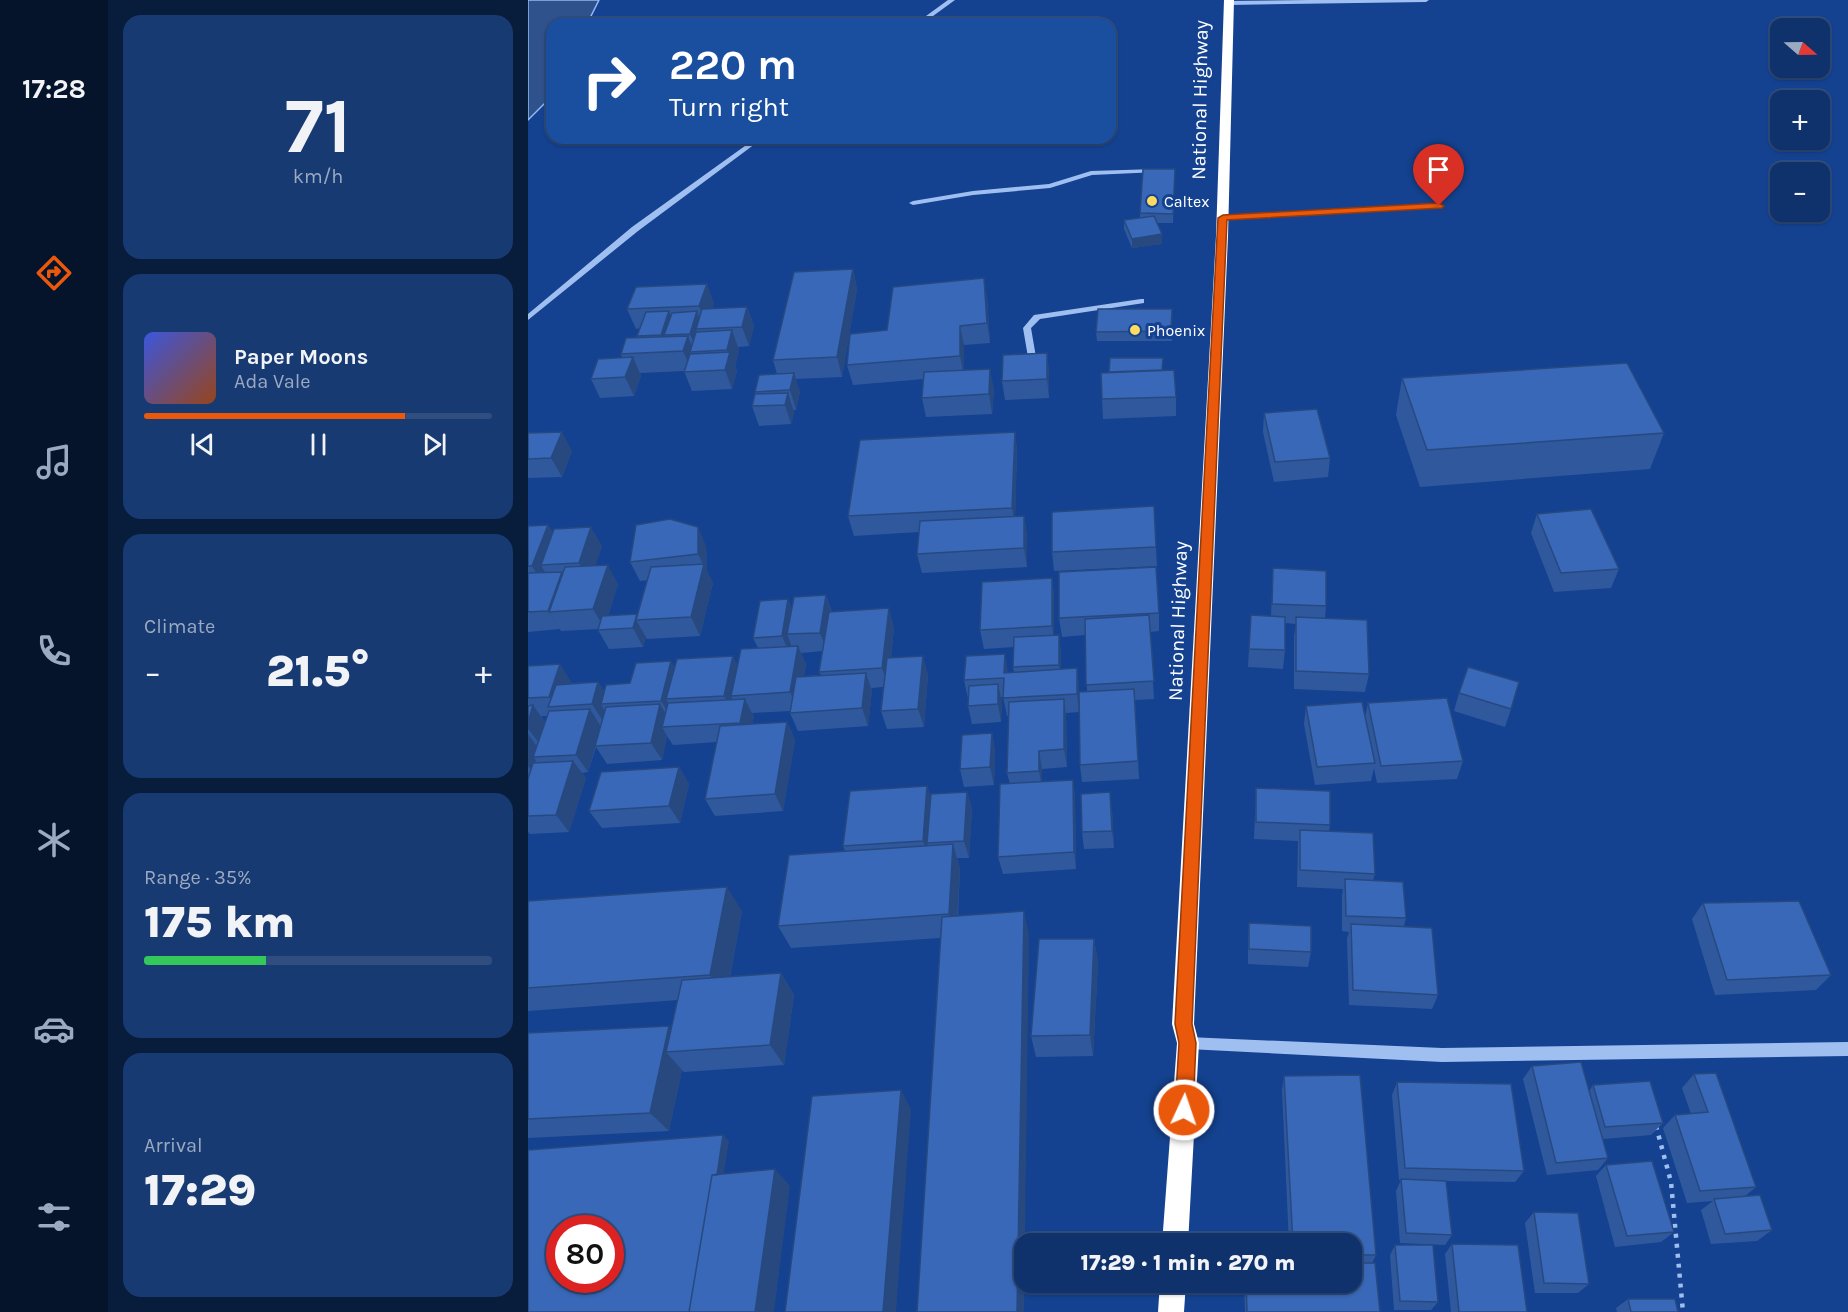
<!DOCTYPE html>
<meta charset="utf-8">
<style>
body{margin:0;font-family:Karla,sans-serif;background:#183a72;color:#f1f3f6;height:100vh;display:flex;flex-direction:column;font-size:22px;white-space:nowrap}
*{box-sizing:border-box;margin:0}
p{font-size:20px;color:#9baac2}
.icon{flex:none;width:33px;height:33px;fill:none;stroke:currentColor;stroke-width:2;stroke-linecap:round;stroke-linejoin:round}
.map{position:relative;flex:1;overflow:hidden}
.side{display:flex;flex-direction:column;gap:15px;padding:15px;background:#081c3b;width:420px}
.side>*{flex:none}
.banner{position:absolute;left:18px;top:18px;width:570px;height:126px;border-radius:18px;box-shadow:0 2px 4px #0004,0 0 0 2px #2f4d7f;background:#1a4fa0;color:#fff;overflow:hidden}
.needle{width:39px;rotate:110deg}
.buttons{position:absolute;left:1242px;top:18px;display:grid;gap:12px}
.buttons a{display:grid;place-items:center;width:60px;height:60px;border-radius:12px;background:#0f326c;box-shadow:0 2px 4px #0004,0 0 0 2px #2f4d7f;font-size:30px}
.speed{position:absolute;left:18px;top:1215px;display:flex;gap:12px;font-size:30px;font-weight:700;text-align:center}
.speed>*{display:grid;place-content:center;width:78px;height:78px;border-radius:50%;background:#0f326c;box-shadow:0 2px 4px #0004,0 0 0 2px #2f4d7f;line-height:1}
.speed .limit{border:9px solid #d22;background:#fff;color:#111}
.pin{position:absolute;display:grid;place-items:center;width:51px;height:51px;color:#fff;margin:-62px -26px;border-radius:50% 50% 50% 0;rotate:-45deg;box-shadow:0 0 6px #0007}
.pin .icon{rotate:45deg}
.me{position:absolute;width:66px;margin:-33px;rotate:3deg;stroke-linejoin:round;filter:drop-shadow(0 0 4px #0008)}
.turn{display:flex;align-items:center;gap:21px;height:126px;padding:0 24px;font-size:27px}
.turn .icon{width:78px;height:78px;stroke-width:2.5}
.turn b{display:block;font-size:42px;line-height:51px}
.big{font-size:45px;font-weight:800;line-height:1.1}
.side .widget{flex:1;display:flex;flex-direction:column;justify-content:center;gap:9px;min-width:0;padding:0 21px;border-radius:18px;background:#183a72}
.side .dial{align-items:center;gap:0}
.dial b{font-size:78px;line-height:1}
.song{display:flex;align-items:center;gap:18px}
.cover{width:72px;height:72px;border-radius:9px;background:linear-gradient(135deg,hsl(230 70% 55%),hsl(20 70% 35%))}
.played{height:6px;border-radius:3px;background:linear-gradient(90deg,#ea580c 75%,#2f4d7f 75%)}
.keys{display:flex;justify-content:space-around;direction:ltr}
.heat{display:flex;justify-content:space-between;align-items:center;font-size:33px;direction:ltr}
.charge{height:9px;border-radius:4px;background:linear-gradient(90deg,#34c759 35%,#2f4d7f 0)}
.trip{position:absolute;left:486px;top:1233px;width:348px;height:60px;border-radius:18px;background:#0f326c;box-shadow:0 2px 4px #0004,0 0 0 2px #2f4d7f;font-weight:800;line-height:60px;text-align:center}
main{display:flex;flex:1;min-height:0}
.menu{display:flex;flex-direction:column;width:108px;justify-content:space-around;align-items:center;background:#06142b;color:#9baac2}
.menu .icon{width:42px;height:42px}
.menu .on{color:#ea580c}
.menu b{font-size:27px;color:#f1f3f6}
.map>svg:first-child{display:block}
</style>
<main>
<nav class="menu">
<b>17:28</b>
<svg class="icon on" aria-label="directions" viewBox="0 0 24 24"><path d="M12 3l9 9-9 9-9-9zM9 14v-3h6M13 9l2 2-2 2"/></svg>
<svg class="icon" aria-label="music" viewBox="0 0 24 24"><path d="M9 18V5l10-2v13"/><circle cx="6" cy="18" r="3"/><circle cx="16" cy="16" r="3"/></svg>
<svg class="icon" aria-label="phone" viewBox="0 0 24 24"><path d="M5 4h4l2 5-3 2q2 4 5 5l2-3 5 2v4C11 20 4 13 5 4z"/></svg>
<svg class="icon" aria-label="climate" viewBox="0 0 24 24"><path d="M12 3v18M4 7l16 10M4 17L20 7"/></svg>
<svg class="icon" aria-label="car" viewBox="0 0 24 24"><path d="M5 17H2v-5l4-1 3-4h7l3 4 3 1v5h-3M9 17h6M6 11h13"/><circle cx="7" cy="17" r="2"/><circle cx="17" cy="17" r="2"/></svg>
<svg class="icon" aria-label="filters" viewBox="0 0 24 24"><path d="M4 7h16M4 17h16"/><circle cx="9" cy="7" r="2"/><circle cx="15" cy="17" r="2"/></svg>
</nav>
<section class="side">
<div class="widget dial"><b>71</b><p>km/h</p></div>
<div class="widget">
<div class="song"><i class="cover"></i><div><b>Paper Moons</b><p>Ada Vale</p></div></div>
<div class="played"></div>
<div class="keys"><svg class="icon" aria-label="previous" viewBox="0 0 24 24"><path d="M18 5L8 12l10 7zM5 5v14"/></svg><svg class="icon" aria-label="pause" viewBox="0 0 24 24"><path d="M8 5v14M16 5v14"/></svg><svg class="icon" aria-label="next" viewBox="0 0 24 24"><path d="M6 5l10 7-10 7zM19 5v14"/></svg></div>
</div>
<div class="widget"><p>Climate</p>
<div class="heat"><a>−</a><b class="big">21.5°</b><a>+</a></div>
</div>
<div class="widget"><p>Range · 35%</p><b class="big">175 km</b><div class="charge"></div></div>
<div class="widget"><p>Arrival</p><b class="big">17:29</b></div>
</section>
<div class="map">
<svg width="1320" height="1312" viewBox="0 0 1320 1312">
<rect width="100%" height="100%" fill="#144290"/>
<path fill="#2f518c" stroke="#92b9f4" stroke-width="1.5" d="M0,0h71l-12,24h-35v72l-24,24z"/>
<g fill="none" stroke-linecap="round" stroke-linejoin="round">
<path stroke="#a0bff1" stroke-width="4.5" stroke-dasharray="4 6" stroke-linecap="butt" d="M1128,1126l15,56 12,130"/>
<path fill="#a0bff1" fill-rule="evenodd" d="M420,0h7l-33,24h-7z
M782,0h119l-3,2 -198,3 -3,-2 3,-2z
M228,138h7l-125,93 -110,89v-6l104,-87z
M628,169l2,1v2l-66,3 -42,13 -77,7 -60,10 -4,-2 4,-2 60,-10 76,-7 42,-13z
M911,204l4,2 -1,2 -219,11 -4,-2 4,-2z
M613,299h3v4l-104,16 -9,9 6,35 -4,3 -4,-3 -6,-35 11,-13z
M660,1037l254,11 406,-6v14l-406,6 -254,-13 -5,-1 -2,-5 2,-5z"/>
<path fill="#fff" fill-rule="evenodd" d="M696,0h10l-6,236 -34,788 5,19 -11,201h-26l15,-201 -5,-19 44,-788z
M632,1282h26l-2,30h-26z"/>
</g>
<path fill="#30599d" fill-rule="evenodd" d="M647,169l-2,54h-16l5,11v10l-30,4 -8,-19v-9l16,-2v-5z
M325,269l4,20 -15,88 -47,2 5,13 -4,18h-3l1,2 -3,12 -32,2 -7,-20 3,-12v-2l22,-18 -4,-14z
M459,297l3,46 -26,2v26l30,18 -2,25 -66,3 -4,-19 2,-19 -71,6 -6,-20 40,-35z
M186,303l-2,6 35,-2 7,19 -5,20 -11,1 1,3 -4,16 2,5 -5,18 -40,2 -8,-20 -44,2 1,3 -7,20 -34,2 -9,-19 31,-21 -1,-4 17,-16 -1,-2 3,-8 -4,1 -9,-20z
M644,309v32h-75l-1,-9z
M519,353l2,20v25l-44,2 -3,-19z
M635,370l13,27v19l-73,3 -1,-20z
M874,378l262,55 -14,36 -230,18 -24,-72z
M736,413l66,45 -2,19 -54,5 -11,-50z
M487,432l2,19 -2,65h9l3,19v32l-105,6 -5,-19 2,-22 -65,4 -6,-20z
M0,433l44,18 -10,26 -34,1z
M1009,514l82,55 -8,19 -57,4 -23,-59z
M20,525l5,8 49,13 -7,20 23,18 -10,32 29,-2 1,2 10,-36 -8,1 -10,-19 76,-16 1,25 6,12 -13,53 -53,3 -1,-2 -3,10 -34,2 -11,-19 1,-1 -38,2 -1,-2 -32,3v-106z
M628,547l1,19 -103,5 -2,-19z
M745,568l53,38 -1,12 44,56 -4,18 -71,-3v-53l2,-12 -11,-1v27l-2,19 -35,-2 3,-52 20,1z
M524,578l2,19v38h5l2,19v15l16,-1 2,24 8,-1 -2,-56 -23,2 -3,-19 100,-5v18l-9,1 4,67 -19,1 4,79 -57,3 -2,-17 -1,-53 -13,1 1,54 -25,2v13l31,-2 2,18 1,71 -73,5 -5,-17 12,-73 -3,-11 2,-57h-2l-4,-19h-2l1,5 -1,20 -29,2 -4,-18v-7l-4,-19 50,-8 -1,-5 1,-20 -30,2 -4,-19z
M298,595l6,17 62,15 -3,31 37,16 -4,53 -37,2 -6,-18 2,-24 -12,1 1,3 -4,35 -70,5 -8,-18v-2l-38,2 2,4 -2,7 35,-2 8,18 -12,71 -68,5 -10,-17 12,-57 -44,3 -6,-9 -5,24 -55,4 -11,-17 -8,25 -6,1 4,5 -17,54 -39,2 -2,-2v-166l44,17h-1l27,-1 6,9 26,-8 41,-22 3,6 64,-2 20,-17 -5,-10 35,-39 4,10zM295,651l-4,21 2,3 -17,1 2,-12 -5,-11zM13,716h6l-2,6z
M931,693l52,16 -6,18 -51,-16z
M840,703l95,58 -6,18 -80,4 -3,-15 -3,13 -56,4 -11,-61 2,-18 59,12z
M464,733l3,18 -1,34 -30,2 -4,-18z
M151,767l10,17 -9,39 -78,5 -13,-17z
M399,786l4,12 36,-6 5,17 -3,49h-12l3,11 -2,47 71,19 -89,3 -149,10 -13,-22 67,-75 -2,-5z
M728,788l74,37 -1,6 46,43 -2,7 33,37 -2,8 34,69 -6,14 -83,-4 -2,-66 2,-7 -7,-1v-35l1,-7 -46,-2 1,-46 -44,-2z
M584,810l2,38 -30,1 -2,-17z
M0,901l214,10 -12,66 51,-4 13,22 -10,70 -100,7 -2,-2 -13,61 -141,7v-105l143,-4 7,-29 -150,11z
M1175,903l128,72 -15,15 -101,5 -23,-76z
M721,923l62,29 -3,15 -60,-3v-25z
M566,939l4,23 -5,94 -57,1 -5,-21z
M1004,1066l57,25 4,-6 70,38 -12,12 -48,4 5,19 -10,12 -51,5 -24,-96z
M1166,1074l62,113 -12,10 28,33 -15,11 -46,3 -10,-34 12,-9 -26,2 -24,-75 12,-13 16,-1 -9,-26z
M756,1076l92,179 -4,8 8,49h-135l-1,-30h108v-38h-63l-7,-154z
M869,1082l127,89 -9,11 -69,-1 6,54 -7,10 -45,-2 -4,-52 5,-11h-2l-7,-85z
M1078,1165l68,67 -13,10 -46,5 -19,-71z
M1006,1212l55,72 -11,9h-43l-10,-70z
M924,1244l75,68h-76l-6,-58z
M867,1245l43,57 -7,8h-37l-4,-55z
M1100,1299l50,13h-61l-1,-4z"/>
<path fill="#274980" d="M634,234v10l-30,4v-9z
M325,269l4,20 -15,88 -5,-20z
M456,278l3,19 3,46 -3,-20z
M179,284l7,19 -7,22 -8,-19z
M219,307l7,19 -5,20 -7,-19z
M141,311l8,19 -13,5 6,15 -2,2 -7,-17z
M169,311l6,18h-7l5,12 -4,10 -7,-17z
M432,326l4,19v31l-4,-20z
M204,330l7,20 -4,16 2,5 -5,18 -7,-19 4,-15 -2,-5z
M160,336l6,16h-4l3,9 -2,9 -8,-19z
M519,353l2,20v25l-2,-19z
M105,357l8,19 -7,20 -9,-19z
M462,369l4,20 -2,25 -3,-20z
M266,373l6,19 -4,18 -6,-20z
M260,393l6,19 -3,12 -6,-19z
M34,432l10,19 -10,26 -11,-19z
M487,432l2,19 -2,76 -3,-19z
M496,516l3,19v32l-3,-19z
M20,525l11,19 -18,21 6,11 -3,9 -12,-19z
M63,527l11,19 -12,36 -11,-19z
M170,527l8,19 1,25 6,12 -13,53 -9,-19 13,-51 -6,-12z
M80,565l10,19 -14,44 -11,-19z
M34,572l11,19 -24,21 11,18 -12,-19z
M524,578l2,19v48l-2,-19z
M298,595l6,19 -5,37 -7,-18z
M260,599l8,19 -9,16 4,10 -1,11 -8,-19z
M361,608l5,19 -6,60 -6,-19z
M109,614l2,6h-3l10,17 -3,10 -10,-19z
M531,635l2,19v29l-2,-18z
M270,646l8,18 -8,46 -8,-18z
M477,654l3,18 -4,1z
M205,656l9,18 -11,22 4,8 -2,10 -9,-18z
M395,656l5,18 -4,53 -6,-18z
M143,661l10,19 -15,19 7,13 -1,7 -11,-18z
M32,664l12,19 -8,23 -8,1 -7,-10z
M549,668l2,18v26l-2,-18z
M338,673l6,18 -4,35 -6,-18z
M70,682l12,18 -9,4 5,9 -2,10 -12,-19z
M470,684l4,18 -1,20 -3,-18z
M217,699l9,18 -5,24 -9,-18z
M536,699l2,18 1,50 -3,-18z
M132,704l11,18 -9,5 5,9 -5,24 -11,-17z
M5,705l13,19 -6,20 -12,-15v-7z
M62,709l11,18 -13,45 -12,-17z
M259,722l8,18 -12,71 -8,-17z
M464,733l3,18 -1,34 -4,-18z
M0,734l11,15 -6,8 3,3 -4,11 -4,-5z
M511,751l3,18v19l-3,-17z
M45,761l13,17 -17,54 -13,-17z
M151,767l10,17 -9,39 -11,-17z
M545,780l2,18 1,71 -2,-17z
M399,786l6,17 -6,40 2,7v7l-6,-16z
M439,792l5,17 -3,49 -5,-17z
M582,792l2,18 2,38 -2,-17z
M425,844l7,25 -4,68 -7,-23z
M199,887l15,24 -16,86 -16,-22z
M496,911l5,24 -5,377h-7z
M566,939l4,23 -5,94 -3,-21z
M253,973l13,22 -10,70 -14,-20z
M141,1026l18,21 -21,5 16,18 -13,61 -19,-18z
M373,1090l10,19 -15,203h-13z
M195,1135l6,6 -28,171h-7z
M247,1169l15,17 -16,126h-19z"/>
<path fill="#3868b7" stroke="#274980" stroke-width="1.5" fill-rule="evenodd" d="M615,169h32l-2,45 -33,-1z
M626,216l8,18 -30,5 -8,-19z
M325,269l-16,88 -64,3 21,-88z
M456,278l3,45 -27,3v30l-113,9 3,-31 37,-4 6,-43z
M179,284l-8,22 -72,3 9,-22z
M219,307l-5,20 -46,2 6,-20z
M570,309h74l-1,22 -75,1z
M141,311l-8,24 -24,1 9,-24z
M169,311l-7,23 -26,1 8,-22z
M204,330l-5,20 -37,2 6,-20z
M160,336l-5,15 -62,3 5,-16z
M202,352l-5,18 -41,2 6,-18z
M519,353v26l-45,2 1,-26z
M105,357l-8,20 -34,2 7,-20z
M582,358h53l-1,12 -53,2z
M1099,363l37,70 -237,17 -25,-72z
M462,369l-1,25 -67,4 2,-26z
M646,370l2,27 -74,2 -1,-26z
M266,373l-4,17 -35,2 4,-17z
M260,393l-3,12 -33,1 3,-12z
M789,409l13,49 -55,4 -11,-49z
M34,432l-11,26 -23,1v-26z
M487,432l-3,76 -164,8 12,-76z
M626,506l2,41 -104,5v-40z
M1063,509l28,60 -58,4 -24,-59z
M496,516v32l-107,6 3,-33z
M142,519l28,8v27l-68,8 6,-37z
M20,525l-16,41h-4v-40z
M63,527l-12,36 -38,2 13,-36z
M176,564l-13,53 -55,3 15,-53z
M80,565l-15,44 -44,3 16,-45z
M628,567l3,46 -100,5v-46z
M745,568l53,3v35l-54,-2z
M34,572l-14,39 -20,1v-39z
M524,578v48l-72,4 2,-48z
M298,595l-6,38 -33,1 7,-37z
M260,599l-6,37 -29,2 7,-37z
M361,608l-7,60 -63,4 10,-60z
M109,614l-4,14 -35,2 4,-14z
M621,615l5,66 -68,4 -1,-66z
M723,615l34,2v33l-36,-1z
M768,617l71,3 2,54 -73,-3z
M531,635v30l-46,2 1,-30z
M270,646l-8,46 -59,4 10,-47z
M477,654l-1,19 73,-5v26l-74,4 1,-20 -40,2 2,-24z
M205,656l-9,40 -58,3 11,-40z
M395,656l-5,53 -37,2 6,-53z
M143,661l-10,40 -60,3 5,-19 24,-2 6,-20z
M32,664l-11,33 -21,1v-32z
M940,667l51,15 -8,27 -52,-16z
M338,673l-4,35 -72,5 6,-36z
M70,682l-6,22 -44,3 8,-22z
M470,684v20l-30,2 1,-20z
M606,689l4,72 -58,4 -1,-73z
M919,698l16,63 -82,5 -13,-63z
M217,699l-5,24 -78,4 6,-24z
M536,699v50l-25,2v20l-32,2 2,-71z
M834,702l13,61 -58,4 -11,-61z
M132,704l-9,39 -56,3 11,-39z
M5,705l-5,17v-16z
M62,709l-14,46 -43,2 16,-46z
M259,722l-12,72 -70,5 15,-73z
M464,733l-2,34 -30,2 2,-34z
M45,761l-17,54 -28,1v-37l5,-16z
M151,767l-10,39 -80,5 12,-39z
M545,780l1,72 -76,5 2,-73z
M399,786l-4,55 -80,5 7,-55z
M728,788l74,3v34l-74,-3z
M439,792l-3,49 -37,2 4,-49z
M582,792l2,39 -30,1 -1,-38z
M772,830l73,3 2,41 -75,-4z
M425,844l-4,70 -171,12 11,-71z
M817,879l58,3 3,36 -60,-2z
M199,887l-17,88 -182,13v-87z
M1271,901l32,74 -104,5 -24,-77z
M496,911l-7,401h-100l25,-395z
M721,923l62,3v26l-62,-3z
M823,924l81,4 6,67 -85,-5z
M511,939h55l-4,96 -59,1z
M253,973l-11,72 -104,7 16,-72z
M141,1026l-19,87 -122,6v-86z
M1053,1062l27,96 -52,5 -24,-97z
M1188,1073l40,114 -56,4 -25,-76 33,-3 -14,-38z
M832,1075l16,180h-24v-11h-59l-9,-168z
M1122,1081l13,42 -58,4 -12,-42z
M869,1082l114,2 13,87 -119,-3z
M373,1090l-18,222h-98l27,-216z
M195,1135l-6,40h-5l-23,137h-161v-162zM32,1228h50v52h-50z
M1124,1161l22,71 -47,4 -21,-71z
M247,1169l-20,143h-66l23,-137z
M873,1179l45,2 6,54 -46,-2z
M1232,1195l12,35 -47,4 -11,-35z
M1006,1212l44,1 11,71 -45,-1z
M924,1244l66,1 9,67h-68z
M867,1245h38l5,57 -38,-1z
M824,1263h23l5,49h-133l-1,-30h106z
M1100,1299h47l3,13h-47z"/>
<path fill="#ea580c" stroke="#983908" stroke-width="1.5" d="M911,203l5,3 -2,2 -215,12 -35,804 4,19 -3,67 -3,6 -6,3 -7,-3 -2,-6 4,-67 -4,-19 43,-806 5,-3z"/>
<g fill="#ffdc60" stroke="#144290" stroke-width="2">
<circle cx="624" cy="201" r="6"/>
<circle cx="607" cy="330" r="6"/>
</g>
<g text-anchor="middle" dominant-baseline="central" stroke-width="6" stroke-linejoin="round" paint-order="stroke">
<g font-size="16" fill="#fff" stroke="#144290" text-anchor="start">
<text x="636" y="201">Caltex</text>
<text x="619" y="330">Phoenix</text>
</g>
<g font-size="20" fill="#fff" stroke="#144290">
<text transform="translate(672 100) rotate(-89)">National Highway</text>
<text transform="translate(650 621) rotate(-88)">National Highway</text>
</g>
</g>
</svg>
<div class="buttons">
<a><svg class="needle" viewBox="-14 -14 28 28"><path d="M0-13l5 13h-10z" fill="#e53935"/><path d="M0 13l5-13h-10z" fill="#9baac2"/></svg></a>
<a>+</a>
<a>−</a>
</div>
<div class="speed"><div class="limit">80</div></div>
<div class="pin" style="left:911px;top:206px;background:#d93025"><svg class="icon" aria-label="arrive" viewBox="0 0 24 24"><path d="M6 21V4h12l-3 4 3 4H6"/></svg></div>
<svg class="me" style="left:656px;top:1110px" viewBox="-20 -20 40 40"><circle r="17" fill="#ea580c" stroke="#fff" stroke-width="3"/><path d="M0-11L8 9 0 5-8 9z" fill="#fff"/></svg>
<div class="trip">17:29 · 1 min · 270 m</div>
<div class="banner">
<div class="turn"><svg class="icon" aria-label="right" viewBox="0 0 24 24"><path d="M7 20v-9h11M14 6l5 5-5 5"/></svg><div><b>220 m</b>Turn right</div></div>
</div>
</div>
</main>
